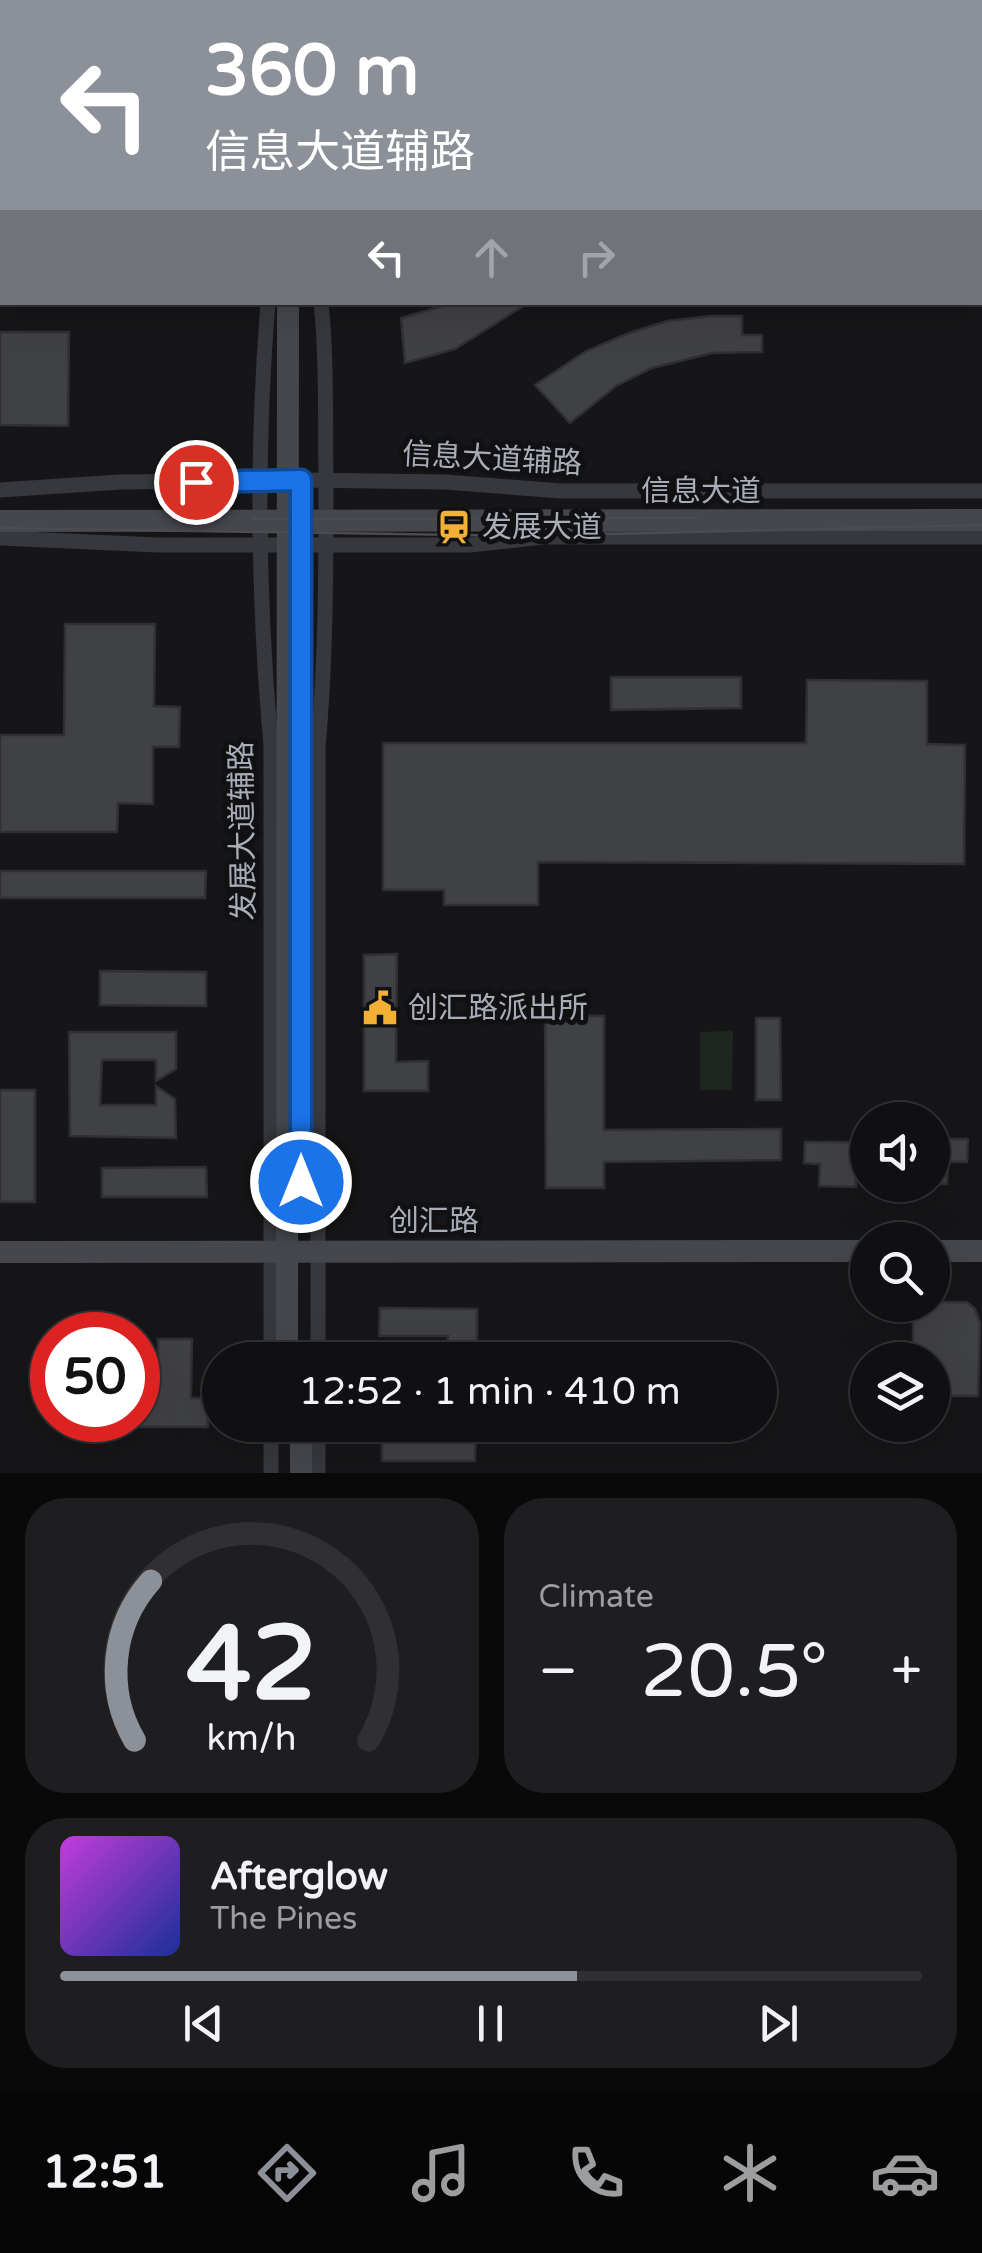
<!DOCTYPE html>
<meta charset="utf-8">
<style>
body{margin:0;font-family:"Varela Round","Noto Sans SC",sans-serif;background:#1e1e20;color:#f1f3f6;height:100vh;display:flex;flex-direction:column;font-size:38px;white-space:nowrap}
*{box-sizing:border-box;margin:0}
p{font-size:32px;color:#9c9d9f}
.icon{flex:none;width:55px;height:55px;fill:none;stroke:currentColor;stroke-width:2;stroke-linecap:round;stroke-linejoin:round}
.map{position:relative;height:1473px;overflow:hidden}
.details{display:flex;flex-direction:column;gap:25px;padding:25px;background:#09090a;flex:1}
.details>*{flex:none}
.banner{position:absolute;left:0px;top:0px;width:982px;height:305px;box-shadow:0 10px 40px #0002,0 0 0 2px #303032;background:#8c9099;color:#fff;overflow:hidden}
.buttons{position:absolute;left:850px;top:1102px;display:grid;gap:20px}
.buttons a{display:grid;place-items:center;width:100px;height:100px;border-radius:50%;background:#101012;box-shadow:0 10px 40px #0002,0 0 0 2px #303032;font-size:50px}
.speed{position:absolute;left:30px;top:1312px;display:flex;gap:20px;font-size:50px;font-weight:700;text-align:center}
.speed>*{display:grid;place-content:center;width:130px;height:130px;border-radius:50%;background:#101012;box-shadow:0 10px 40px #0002,0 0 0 2px #303032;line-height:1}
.speed .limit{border:15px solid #d22;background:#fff;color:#111}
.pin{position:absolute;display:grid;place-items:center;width:85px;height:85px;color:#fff;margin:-42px;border:5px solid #fff;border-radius:50%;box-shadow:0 2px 10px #0007}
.me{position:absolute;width:110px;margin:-55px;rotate:0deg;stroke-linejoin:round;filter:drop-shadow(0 0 8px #0008)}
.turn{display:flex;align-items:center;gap:35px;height:210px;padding:0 40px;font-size:45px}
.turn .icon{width:130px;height:130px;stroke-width:2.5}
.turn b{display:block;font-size:70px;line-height:85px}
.lanes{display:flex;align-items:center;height:95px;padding:0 40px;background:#0003;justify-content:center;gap:50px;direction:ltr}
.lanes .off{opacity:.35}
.big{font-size:75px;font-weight:600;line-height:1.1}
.details .tile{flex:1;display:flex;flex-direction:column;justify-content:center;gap:15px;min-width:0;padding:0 35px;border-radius:40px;background:#1e1e20}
.details .dial{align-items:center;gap:0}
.dial svg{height:260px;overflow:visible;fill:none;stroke:#303032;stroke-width:7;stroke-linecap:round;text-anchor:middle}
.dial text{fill:#f1f3f6;stroke:none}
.song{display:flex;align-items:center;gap:30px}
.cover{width:120px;height:120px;border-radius:15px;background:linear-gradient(135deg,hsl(290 70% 55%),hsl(230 70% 35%))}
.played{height:10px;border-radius:5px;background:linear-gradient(90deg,#8c9099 60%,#303032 60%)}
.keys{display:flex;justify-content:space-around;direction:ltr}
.heat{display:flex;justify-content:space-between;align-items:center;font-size:55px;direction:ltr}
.details .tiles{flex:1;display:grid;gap:25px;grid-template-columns:1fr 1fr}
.tile:last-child{grid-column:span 2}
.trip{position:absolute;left:202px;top:1342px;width:575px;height:100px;border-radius:50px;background:#101012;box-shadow:0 10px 40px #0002,0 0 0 2px #303032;font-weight:600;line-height:100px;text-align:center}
.tab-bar{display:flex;height:160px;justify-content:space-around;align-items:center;background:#060607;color:#9c9d9f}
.tab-bar .icon{width:70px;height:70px}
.tab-bar .active{color:#8c9099}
.tab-bar b{font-size:45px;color:#f1f3f6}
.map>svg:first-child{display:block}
</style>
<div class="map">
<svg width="982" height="1473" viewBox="0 0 982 1473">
<rect width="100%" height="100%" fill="#161618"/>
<path fill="#1e261f" d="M733,1031l-1,59h-32v-58z"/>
<path fill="#404145" stroke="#303034" stroke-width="2.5" d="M456,302h74l-75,47 -50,14 -4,-45z
M711,316h31v19h20v17l-50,1 -60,15 -36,18 -46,37 -35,-38 51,-34 43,-18 38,-12z
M0,332h69l-1,94 -68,-1z
M65,624h90l-1,82 26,1 -1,40h-26v57l-35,-1 -1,29h-117v-97h64z
M611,677h130v31l-130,2z
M807,680l120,1v63l38,1 -1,119 -426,-2v43h-94v-15h-61v-147h423z
M0,871h206l-1,27h-205z
M397,954l-1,108 32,-1v30h-64v-136z
M100,971l106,1v34l-106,-1z
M545,1015l59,1v114l177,-1v31l-177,2v26h-58z
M756,1018h24l1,82h-25z
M69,1032h107v37l-20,12v-21h-54l-2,45h56v-19l19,13 1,39 -106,-2z
M0,1090h35v112h-35z
M932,1139h36l-1,23h-19l-1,22h-15z
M805,1142h63v22h-12v23l-37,-1 1,-22 -16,-1z
M206,1167l1,30h-105v-29z
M932,1302h35l8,7 5,14 -2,73h-46v-36h-19v-55z
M380,1308l97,1v51h-30l1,-24h-69z
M158,1339h34l-1,59h16l1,29h-70v-53l20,1z
M382,1425h94l-1,36h-93z"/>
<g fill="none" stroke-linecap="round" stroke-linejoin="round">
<path stroke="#37383d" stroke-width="15" d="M270,0v2
M318,0v2
M268,302c-12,147 -10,298 3,444v614
M0,490l120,-8 181,-2 144,2 116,9h421
M0,538l158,7h312l73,-8h439
M318,1360v-613c8,-89 8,-178 8,-268 -1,-59 1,-118 -5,-177
M271,1425v48
M318,1425v48"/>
<path stroke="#45474d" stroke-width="22" d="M301,0v2
M0,521l982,-1
M932,1251h50
M0,1252l868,-1
M287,1360l1,-1058
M301,1425v48"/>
<path stroke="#4a4c52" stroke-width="2.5" d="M252,519l445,-1
M0,528l526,8 456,-11"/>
</g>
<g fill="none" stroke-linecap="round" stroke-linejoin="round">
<g stroke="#114b97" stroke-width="25">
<path id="route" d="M196,482l105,-2v702"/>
</g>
<use href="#route" stroke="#1a73e8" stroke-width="18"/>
</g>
<defs>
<g id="station-bare" transform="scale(2.7)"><path d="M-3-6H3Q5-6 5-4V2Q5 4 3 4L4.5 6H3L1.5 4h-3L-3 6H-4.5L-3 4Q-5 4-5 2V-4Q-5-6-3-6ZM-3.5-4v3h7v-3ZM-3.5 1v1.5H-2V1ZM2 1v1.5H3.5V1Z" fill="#f2b134" stroke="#111113" stroke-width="2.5" paint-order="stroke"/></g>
<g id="civic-bare" transform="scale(2.7)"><path d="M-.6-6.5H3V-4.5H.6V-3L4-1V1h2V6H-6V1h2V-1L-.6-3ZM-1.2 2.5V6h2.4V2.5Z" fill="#f2b134" stroke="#111113" stroke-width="2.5" paint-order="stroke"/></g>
</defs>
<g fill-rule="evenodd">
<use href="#station-bare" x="454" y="527"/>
<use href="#civic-bare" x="380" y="1008"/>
</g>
<g text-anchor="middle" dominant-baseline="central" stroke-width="10" stroke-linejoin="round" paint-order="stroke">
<g font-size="30" fill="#a8adb8" stroke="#111113">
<text transform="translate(492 459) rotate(3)">信息大道辅路</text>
<text x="701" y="491">信息大道</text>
<text transform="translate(243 831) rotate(-91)">发展大道辅路</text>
<text x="434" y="1221">创汇路</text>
</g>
<g font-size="30" fill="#a8adb8" stroke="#111113" text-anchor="start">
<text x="482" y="527">发展大道</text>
<text x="408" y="1008">创汇路派出所</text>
</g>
</g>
</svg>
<div class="buttons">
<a><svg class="icon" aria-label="sound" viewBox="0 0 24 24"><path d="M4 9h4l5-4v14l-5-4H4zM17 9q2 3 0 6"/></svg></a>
<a><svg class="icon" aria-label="search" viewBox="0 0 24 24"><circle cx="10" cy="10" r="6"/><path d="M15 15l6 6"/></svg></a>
<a><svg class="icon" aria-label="layers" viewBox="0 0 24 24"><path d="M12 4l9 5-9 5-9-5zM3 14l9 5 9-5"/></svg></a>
</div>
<div class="speed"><div class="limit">50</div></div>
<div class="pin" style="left:196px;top:482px;background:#d93025"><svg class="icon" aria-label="arrive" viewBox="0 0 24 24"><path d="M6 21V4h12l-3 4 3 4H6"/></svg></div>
<svg class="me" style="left:301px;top:1182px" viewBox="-20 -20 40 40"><circle r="17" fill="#1a73e8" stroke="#fff" stroke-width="3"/><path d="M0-11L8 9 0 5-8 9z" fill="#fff"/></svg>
<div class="trip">12:52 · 1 min · 410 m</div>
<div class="banner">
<div class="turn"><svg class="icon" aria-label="left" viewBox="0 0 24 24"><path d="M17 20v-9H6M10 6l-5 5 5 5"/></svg><div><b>360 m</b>信息大道辅路</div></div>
<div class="lanes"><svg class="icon" aria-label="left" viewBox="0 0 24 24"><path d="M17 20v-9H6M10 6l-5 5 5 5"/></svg><svg class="icon off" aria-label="ahead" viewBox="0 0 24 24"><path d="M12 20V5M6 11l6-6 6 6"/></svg><svg class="icon off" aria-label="right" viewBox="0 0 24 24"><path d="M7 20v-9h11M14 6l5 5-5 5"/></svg></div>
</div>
</div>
<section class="details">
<div class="tiles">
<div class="tile dial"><svg viewBox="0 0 100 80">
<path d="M14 69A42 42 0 1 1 86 69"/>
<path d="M14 69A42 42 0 0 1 19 20" stroke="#8c9099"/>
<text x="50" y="56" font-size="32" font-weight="700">42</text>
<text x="50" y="72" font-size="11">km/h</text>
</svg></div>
<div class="tile"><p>Climate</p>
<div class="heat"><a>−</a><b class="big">20.5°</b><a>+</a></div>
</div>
<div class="tile">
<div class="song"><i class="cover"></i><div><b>Afterglow</b><p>The Pines</p></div></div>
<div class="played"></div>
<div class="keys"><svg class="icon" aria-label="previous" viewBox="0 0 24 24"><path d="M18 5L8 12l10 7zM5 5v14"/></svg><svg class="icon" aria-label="pause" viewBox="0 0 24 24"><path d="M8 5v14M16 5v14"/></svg><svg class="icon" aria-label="next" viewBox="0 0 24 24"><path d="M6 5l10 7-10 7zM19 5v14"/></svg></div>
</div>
</div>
</section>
<nav class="tab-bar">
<b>12:51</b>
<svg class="icon active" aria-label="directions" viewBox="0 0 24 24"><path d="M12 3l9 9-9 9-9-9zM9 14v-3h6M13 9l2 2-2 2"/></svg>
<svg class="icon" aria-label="music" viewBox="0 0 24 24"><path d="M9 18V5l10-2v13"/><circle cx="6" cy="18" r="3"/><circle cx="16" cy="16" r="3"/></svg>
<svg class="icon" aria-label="phone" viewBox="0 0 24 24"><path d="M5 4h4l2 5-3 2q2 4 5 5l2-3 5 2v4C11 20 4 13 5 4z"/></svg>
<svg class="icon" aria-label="climate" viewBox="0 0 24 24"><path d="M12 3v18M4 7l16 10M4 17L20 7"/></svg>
<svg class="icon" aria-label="car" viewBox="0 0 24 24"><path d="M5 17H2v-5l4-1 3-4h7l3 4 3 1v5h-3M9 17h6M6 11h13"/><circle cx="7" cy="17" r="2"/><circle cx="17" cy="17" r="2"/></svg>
</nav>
